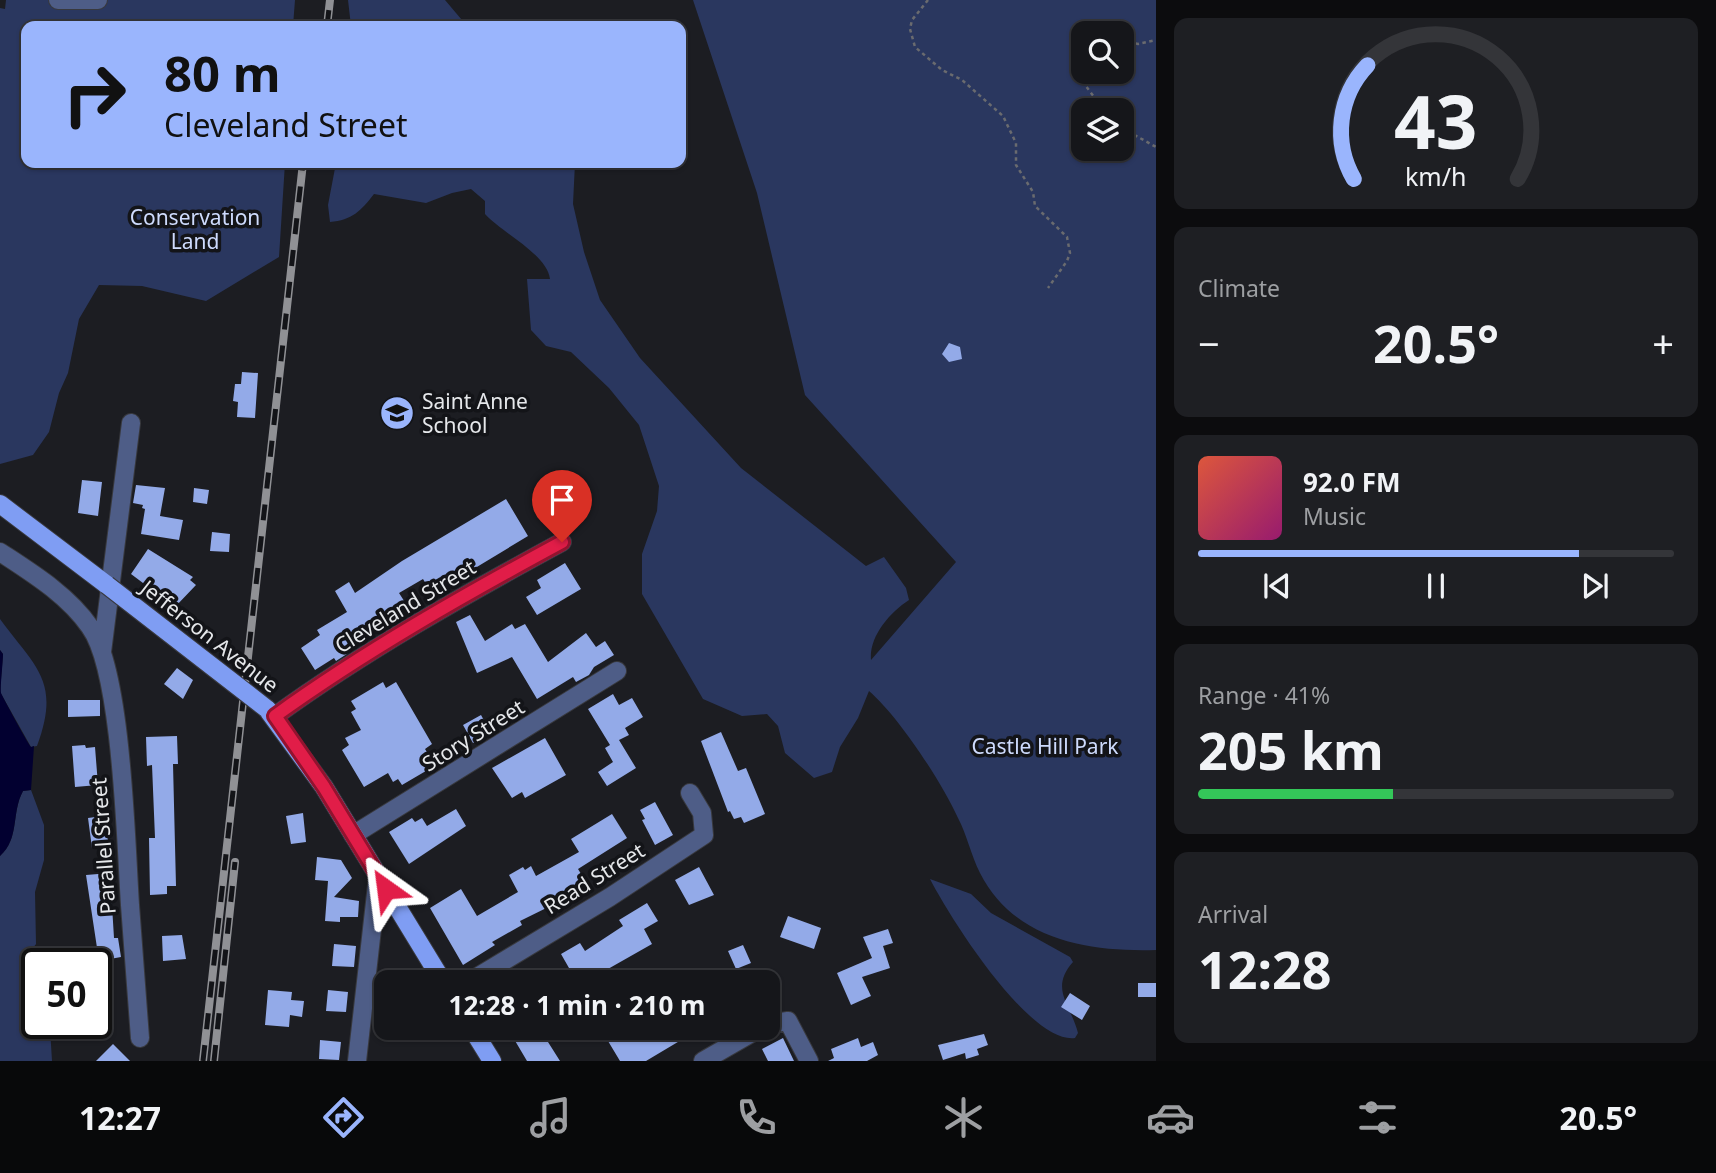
<!DOCTYPE html>
<meta charset="utf-8">
<style>
body{margin:0;font-family:"Noto Sans",sans-serif;background:#1e1f23;color:#f1f3f6;height:100vh;display:flex;flex-direction:column;font-size:26px;white-space:nowrap}
*{box-sizing:border-box;margin:0}
p{font-size:23px;color:#9d9fa2}
.icon{flex:none;width:38px;height:38px;fill:none;stroke:currentColor;stroke-width:2;stroke-linecap:round;stroke-linejoin:round}
.map{position:relative;flex:1;overflow:hidden}
.panel{display:flex;flex-direction:column;gap:18px;padding:18px;background:#0c0c0e;width:560px}
.panel>*{flex:none}
.top-card{position:absolute;left:21px;top:21px;width:665px;height:147px;border-radius:14px;box-shadow:0 2px 5px #0004,0 0 0 2px #343539;background:#9ab5fd;color:#111;overflow:hidden}
.controls{position:absolute;left:1071px;top:21px;display:grid;gap:14px}
.controls a{display:grid;place-items:center;width:63px;height:63px;border-radius:14px;background:#15161a;box-shadow:0 2px 5px #0004,0 0 0 2px #343539;font-size:35px}
.speed{position:absolute;left:21px;top:948px;display:flex;gap:14px;font-size:35px;font-weight:700;text-align:center}
.speed>*{display:grid;place-content:center;width:91px;height:91px;border-radius:50%;background:#15161a;box-shadow:0 2px 5px #0004,0 0 0 2px #343539;line-height:1}
.speed .limit{border:4px solid #111;border-radius:10px;background:#fff;color:#111}
.pin{position:absolute;display:grid;place-items:center;width:60px;height:60px;color:#fff;margin:-72px -30px;border-radius:50% 50% 50% 0;rotate:-45deg;box-shadow:0 0 7px #0007}
.pin .icon{rotate:45deg}
.me{position:absolute;width:77px;margin:-38px;rotate:329deg;stroke-linejoin:round;filter:drop-shadow(0 0 5px #0008)}
.turn{display:flex;align-items:center;gap:24px;height:147px;padding:0 28px;font-size:32px}
.turn .icon{width:91px;height:91px;stroke-width:2.5}
.turn b{display:block;font-size:49px;line-height:60px}
.big{font-size:52px;font-weight:700;line-height:1.1}
.panel .widget{flex:1;display:flex;flex-direction:column;justify-content:center;gap:10px;min-width:0;padding:0 24px;border-radius:14px;background:#1e1f23}
.panel .dial{align-items:center;gap:0}
.dial svg{height:182px;overflow:visible;fill:none;stroke:#343539;stroke-width:7;stroke-linecap:round;text-anchor:middle}
.dial text{fill:#f1f3f6;stroke:none}
.song{display:flex;align-items:center;gap:21px}
.cover{width:84px;height:84px;border-radius:10px;background:linear-gradient(135deg,hsl(10 70% 55%),hsl(320 70% 35%))}
.played{height:7px;border-radius:4px;background:linear-gradient(90deg,#9ab5fd 80%,#343539 80%)}
.keys{display:flex;justify-content:space-around;direction:ltr}
.heat{display:flex;justify-content:space-between;align-items:center;font-size:38px;direction:ltr}
.charge{height:10px;border-radius:5px;background:linear-gradient(90deg,#34c759 41%,#343539 0)}
.trip{position:absolute;left:374px;top:970px;width:406px;height:70px;border-radius:14px;background:#15161a;box-shadow:0 2px 5px #0004,0 0 0 2px #343539;font-weight:700;line-height:70px;text-align:center}
.menu{display:flex;height:112px;justify-content:space-around;align-items:center;background:#08090a;color:#9d9fa2}
.menu .icon{width:49px;height:49px}
.menu .on{color:#9ab5fd}
.menu b{font-size:32px;color:#f1f3f6}
main{display:flex;flex:1;min-height:0}
.map>svg:first-child{display:block}
</style>
<main>
<div class="map">
<svg width="1156" height="1061" viewBox="0 0 1156 1061">
<rect width="100%" height="100%" fill="#1c1d22"/>
<path fill="#2a375f" fill-rule="evenodd" d="M6,0h289l-2,26h-267v137h259l-6,94 -73,44 -64,-15 -43,-1 -20,34 -11,54 -9,20 -10,39 -16,23 -33,9v-456l5,1z
M348,0h97l22,26h-116z
M693,0h463v950c-68,2 -142,-10 -176,-77 -9,-18 -13,-38 -22,-55 -17,-37 -59,-101 -89,-127l-11,27 -18,29 -8,25 -18,6 -29,-25 -7,-27 -11,-12 -25,2 -39,-17 -61,-105v-40l15,-43 2,-25 -20,-61 -30,-37 -38,-36 -25,-6 -15,-16 -4,-51h23c-3,-25 -48,-46 -65,-65v-13l-14,-12 -19,4 -26,10 -52,-9c-13,17 -22,26 -44,28l-2,-17 8,-42h239l-2,41 11,48 16,48 40,58 101,110 125,98 18,-9 22,31 3,12c-20,13 -40,37 -38,60l85,-98 -151,-167 -48,-202zM1083,33h39v39h-39zM1083,110h39v39h-39z
M0,619c36,49 61,62 37,127l-6,1 -31,-55 3,-38 -3,-4z
M31,790l13,35v35l-9,32 1,52 -13,17 -3,14 4,20 13,21v8h10l3,4 2,33h-52v-205c20,-18 11,-43 23,-65z
M930,879l41,15 20,19 79,44 3,5c-24,27 -2,43 5,71l-3,5c-46,6 -126,-122 -145,-159z"/>
<path fill="#020030" d="M0,650l3,4c0,9 -3,32 -2,39 1,3 27,51 30,54l3,-1 -3,44 -8,1c-12,22 -3,47 -23,65z"/>
<path fill="#93aae8" d="M949,343l11,4 2,12 -13,3 -7,-8z
M242,372l16,1 -3,45 -18,-1 1,-15 -5,-1 2,-17h6z
M82,480l20,2 -4,34 -20,-3z
M136,485l29,3 -5,28 23,4 -4,20 -38,-6 4,-25 -3,-1 1,-3 -10,-2z
M194,488l15,2 -2,14 -14,-2z
M506,499l22,37 -96,58 -9,-15 -24,14 9,14 -10,7 1,2 -51,33 2,3 -14,9 -2,-3 -19,12 -14,-22 19,-13 -3,-5 30,-18 -12,-21 14,-9 6,11 47,-32z
M212,532l18,2 -1,18 -19,-1z
M148,549l45,28 -3,3 6,5 -21,22 -44,-33z
M565,563l16,26 -44,26 -11,-18 15,-9 -4,-8z
M470,615l15,26 27,-17 3,5 10,-5 23,38 38,-29 10,14 9,-6 9,14 -20,12 -5,8 -13,7 -3,-5 -36,22 -25,-42 -35,16 -21,-51z
M177,668l16,12 -10,19 -19,-15z
M383,682l3,6 10,-6 36,62 -7,5 6,10 -4,2 4,7 -29,17 -4,-6 -5,3 -5,-9 -24,14 -22,-37 7,-5 -4,-7 16,-8 -10,-18 5,-3 -5,-8z
M613,694l6,11 13,-7 11,19 -18,11 4,7 -10,5 17,28 -29,18 -9,-14 15,-10 -8,-14 5,-3 -22,-36z
M68,700h32v16l-32,1z
M481,715l10,18 -18,10 -10,-18z
M721,732l17,39 8,-3 19,46 -21,9 -3,-6 -7,2 -4,-8 -2,1 -27,-71z
M177,736l1,28h-5l3,122h-9v8l-17,1 -1,-57h6l-3,-73 -5,1 -1,-29z
M545,738l21,37 -41,23 -3,-6 -10,6 -20,-30z
M85,745l1,3 9,-1 3,38 -23,2 -3,-41z
M655,802l18,33 -18,10 -13,-25 3,-1 -5,-9z
M456,809l10,17 -57,38 -20,-32 23,-14 3,4 7,-4 5,8z
M303,813l3,29 -15,2 -5,-28z
M612,814l15,24 -49,31 11,18 -69,34 2,4 -30,17 3,3 -32,20 -33,-57 31,-19 16,27 41,-24 -9,-17 14,-8 2,3 6,-4 5,10 43,-24 -8,-13z
M103,816l6,29 -17,3 -4,-30z
M317,857l24,3 11,18 -18,19 25,4 -1,16h-18v5l-15,-1 3,-40 -13,-1z
M699,867l15,28 -25,10 -14,-25z
M110,873l4,65h4l3,19 -22,4 -13,-86z
M647,903l11,18 -14,8 8,15 -67,38h-8l-16,-28 19,-11 5,8 38,-25 -4,-6z
M788,916l33,12 -7,21 -34,-12z
M888,929l5,14 -10,3 7,22 -28,9 9,19 -20,9 -14,-32 35,-15 -9,-21z
M182,935l4,24 -23,2 -1,-25z
M334,944l22,2 -2,21 -22,-1z
M743,945l8,18 -15,6 -8,-18z
M1138,983h18v14h-18z
M268,990l24,2 -1,8 13,1 -2,16 -12,-2 -1,12 -24,-2z
M328,990l20,2 -2,20 -20,-1z
M1070,993l20,13 -8,14 -21,-13z
M534,1027h40l-26,15 12,19h-33l-13,-22z
M620,1027h83l-57,34h-26l-15,-25z
M984,1034l4,11 -11,4 2,6 -13,4 -1,-6 -22,7 -5,-15z
M783,1038l11,23h-26l-6,-12z
M858,1038l3,9 12,-5 5,13 -11,6h-39l6,-3 -3,-9z
M320,1040l21,2 -2,18 -20,-1z
M113,1044l17,17h-34z"/>
<g fill="none" stroke-linecap="round" stroke-linejoin="round">
<g stroke="#38393e" stroke-width="20">
<path id="minor" d="M58,0h40
M0,552c32,21 68,43 90,75 32,44 36,218 40,278 3,45 7,89 10,133
M102,652l29,-229
M275,716c88,-64 191,-122 287,-174
M353,835l264,-164
M469,982l141,-85 94,-62 -2,-22 -12,-20
M768,1024l20,-3 21,40
M357,1061l21,-185
M703,1061l59,-34"/>
</g>
<g stroke="#38393e" stroke-width="20">
<path id="major" d="M0,504l107,81
M267,709l57,78 119,195
M471,1027l21,34"/>
</g>
<path stroke="#6a6b6f" stroke-width="2.5" stroke-dasharray="3.5 3.5" stroke-linecap="butt" d="M928,0l-16,20 -2,9 5,18 27,23 20,10 41,36 13,27v22l17,27 2,14 32,31 3,16 -3,8 -19,27
M1122,40l16,4 18,-4
M1083,55l-4,22 25,33
M1122,128l34,19"/>
<use href="#minor" stroke="#4e5d87" stroke-width="18"/>
<use href="#major" stroke="#7f9df3" stroke-width="18"/>
<g stroke="#909195" stroke-width="8">
<path id="rail" d="M327,26l3,-26
M203,1061l100,-898
M214,1061l21,-199"/>
</g>
<use href="#rail" stroke="#131418" stroke-width="5" stroke-dasharray="16" stroke-linecap="butt"/>
<g stroke="#38393e" stroke-width="20" stroke-linecap="butt">
<path id="major-bridge" d="M107,585l160,124"/>
</g>
<use href="#major-bridge" stroke="#7f9df3" stroke-width="18"/>
</g>
<g fill="none" stroke-linecap="round" stroke-linejoin="round">
<g stroke="#92132f" stroke-width="18">
<path id="route" d="M386,889l-62,-102 -49,-71c90,-65 189,-121 287,-174"/>
</g>
<use href="#route" stroke="#e11d48" stroke-width="12"/>
</g>
<defs>
<g id="school-disc" transform="scale(1.75)"><circle r="9.5" fill="#9ab5fd" stroke="#131418"/><path d="M0-5L7-2L0 1L-7-2ZM-4 1L0 2.5L4 1V4Q0 6-4 4Z" fill="#111"/></g>
</defs>
<g fill-rule="evenodd">
<use href="#school-disc" x="397" y="413"/>
</g>
<g text-anchor="middle" dominant-baseline="central" stroke-width="7" stroke-linejoin="round" paint-order="stroke">
<g font-size="21" fill="#cedbfd" stroke="#131418">
<text x="195" y="217">Conservation<tspan x="195" dy="24">Land</tspan></text>
<text x="1045" y="746">Castle Hill Park</text>
</g>
<g font-size="21" fill="#e5e7ea" stroke="#131418" text-anchor="start">
<text x="422" y="401">Saint Anne<tspan x="422" dy="24">School</tspan></text>
</g>
<g font-size="21" fill="#e5e7ea" stroke="#131418">
<text transform="translate(405 606) rotate(-31)">Cleveland Street</text>
<text transform="translate(210 636) rotate(38)">Jefferson Avenue</text>
<text transform="translate(473 735) rotate(-32)">Story Street</text>
<text transform="translate(103 846) rotate(-94)">Parallel Street</text>
<text transform="translate(594 878) rotate(-32)">Read Street</text>
</g>
</g>
</svg>
<div class="controls">
<a><svg class="icon" aria-label="search" viewBox="0 0 24 24"><circle cx="10" cy="10" r="6"/><path d="M15 15l6 6"/></svg></a>
<a><svg class="icon" aria-label="layers" viewBox="0 0 24 24"><path d="M12 4l9 5-9 5-9-5zM3 14l9 5 9-5"/></svg></a>
</div>
<div class="speed"><div class="limit">50</div></div>
<div class="pin" style="left:562px;top:542px;background:#d93025"><svg class="icon" aria-label="arrive" viewBox="0 0 24 24"><path d="M6 21V4h12l-3 4 3 4H6"/></svg></div>
<svg class="me" style="left:386px;top:889px" viewBox="-20 -20 40 40"><path d="M0-17L14 15 0 8-14 15z" fill="#e11d48" stroke="#fff" stroke-width="4"/></svg>
<div class="trip">12:28 · 1 min · 210 m</div>
<div class="top-card">
<div class="turn"><svg class="icon" aria-label="right" viewBox="0 0 24 24"><path d="M7 20v-9h11M14 6l5 5-5 5"/></svg><div><b>80 m</b>Cleveland Street</div></div>
</div>
</div>
<section class="panel">
<div class="widget dial"><svg viewBox="0 0 100 80">
<path d="M14 69A42 42 0 1 1 86 69"/>
<path d="M14 69A42 42 0 0 1 20 19" stroke="#9ab5fd"/>
<text x="50" y="56" font-size="32" font-weight="700">43</text>
<text x="50" y="72" font-size="11">km/h</text>
</svg></div>
<div class="widget"><p>Climate</p>
<div class="heat"><a>−</a><b class="big">20.5°</b><a>+</a></div>
</div>
<div class="widget">
<div class="song"><i class="cover"></i><div><b>92.0 FM</b><p>Music</p></div></div>
<div class="played"></div>
<div class="keys"><svg class="icon" aria-label="previous" viewBox="0 0 24 24"><path d="M18 5L8 12l10 7zM5 5v14"/></svg><svg class="icon" aria-label="pause" viewBox="0 0 24 24"><path d="M8 5v14M16 5v14"/></svg><svg class="icon" aria-label="next" viewBox="0 0 24 24"><path d="M6 5l10 7-10 7zM19 5v14"/></svg></div>
</div>
<div class="widget"><p>Range · 41%</p><b class="big">205 km</b><div class="charge"></div></div>
<div class="widget"><p>Arrival</p><b class="big">12:28</b></div>
</section>
</main>
<nav class="menu">
<b>12:27</b>
<svg class="icon on" aria-label="directions" viewBox="0 0 24 24"><path d="M12 3l9 9-9 9-9-9zM9 14v-3h6M13 9l2 2-2 2"/></svg>
<svg class="icon" aria-label="music" viewBox="0 0 24 24"><path d="M9 18V5l10-2v13"/><circle cx="6" cy="18" r="3"/><circle cx="16" cy="16" r="3"/></svg>
<svg class="icon" aria-label="phone" viewBox="0 0 24 24"><path d="M5 4h4l2 5-3 2q2 4 5 5l2-3 5 2v4C11 20 4 13 5 4z"/></svg>
<svg class="icon" aria-label="climate" viewBox="0 0 24 24"><path d="M12 3v18M4 7l16 10M4 17L20 7"/></svg>
<svg class="icon" aria-label="car" viewBox="0 0 24 24"><path d="M5 17H2v-5l4-1 3-4h7l3 4 3 1v5h-3M9 17h6M6 11h13"/><circle cx="7" cy="17" r="2"/><circle cx="17" cy="17" r="2"/></svg>
<svg class="icon" aria-label="filters" viewBox="0 0 24 24"><path d="M4 7h16M4 17h16"/><circle cx="9" cy="7" r="2"/><circle cx="15" cy="17" r="2"/></svg>
<b>20.5°</b>
</nav>
